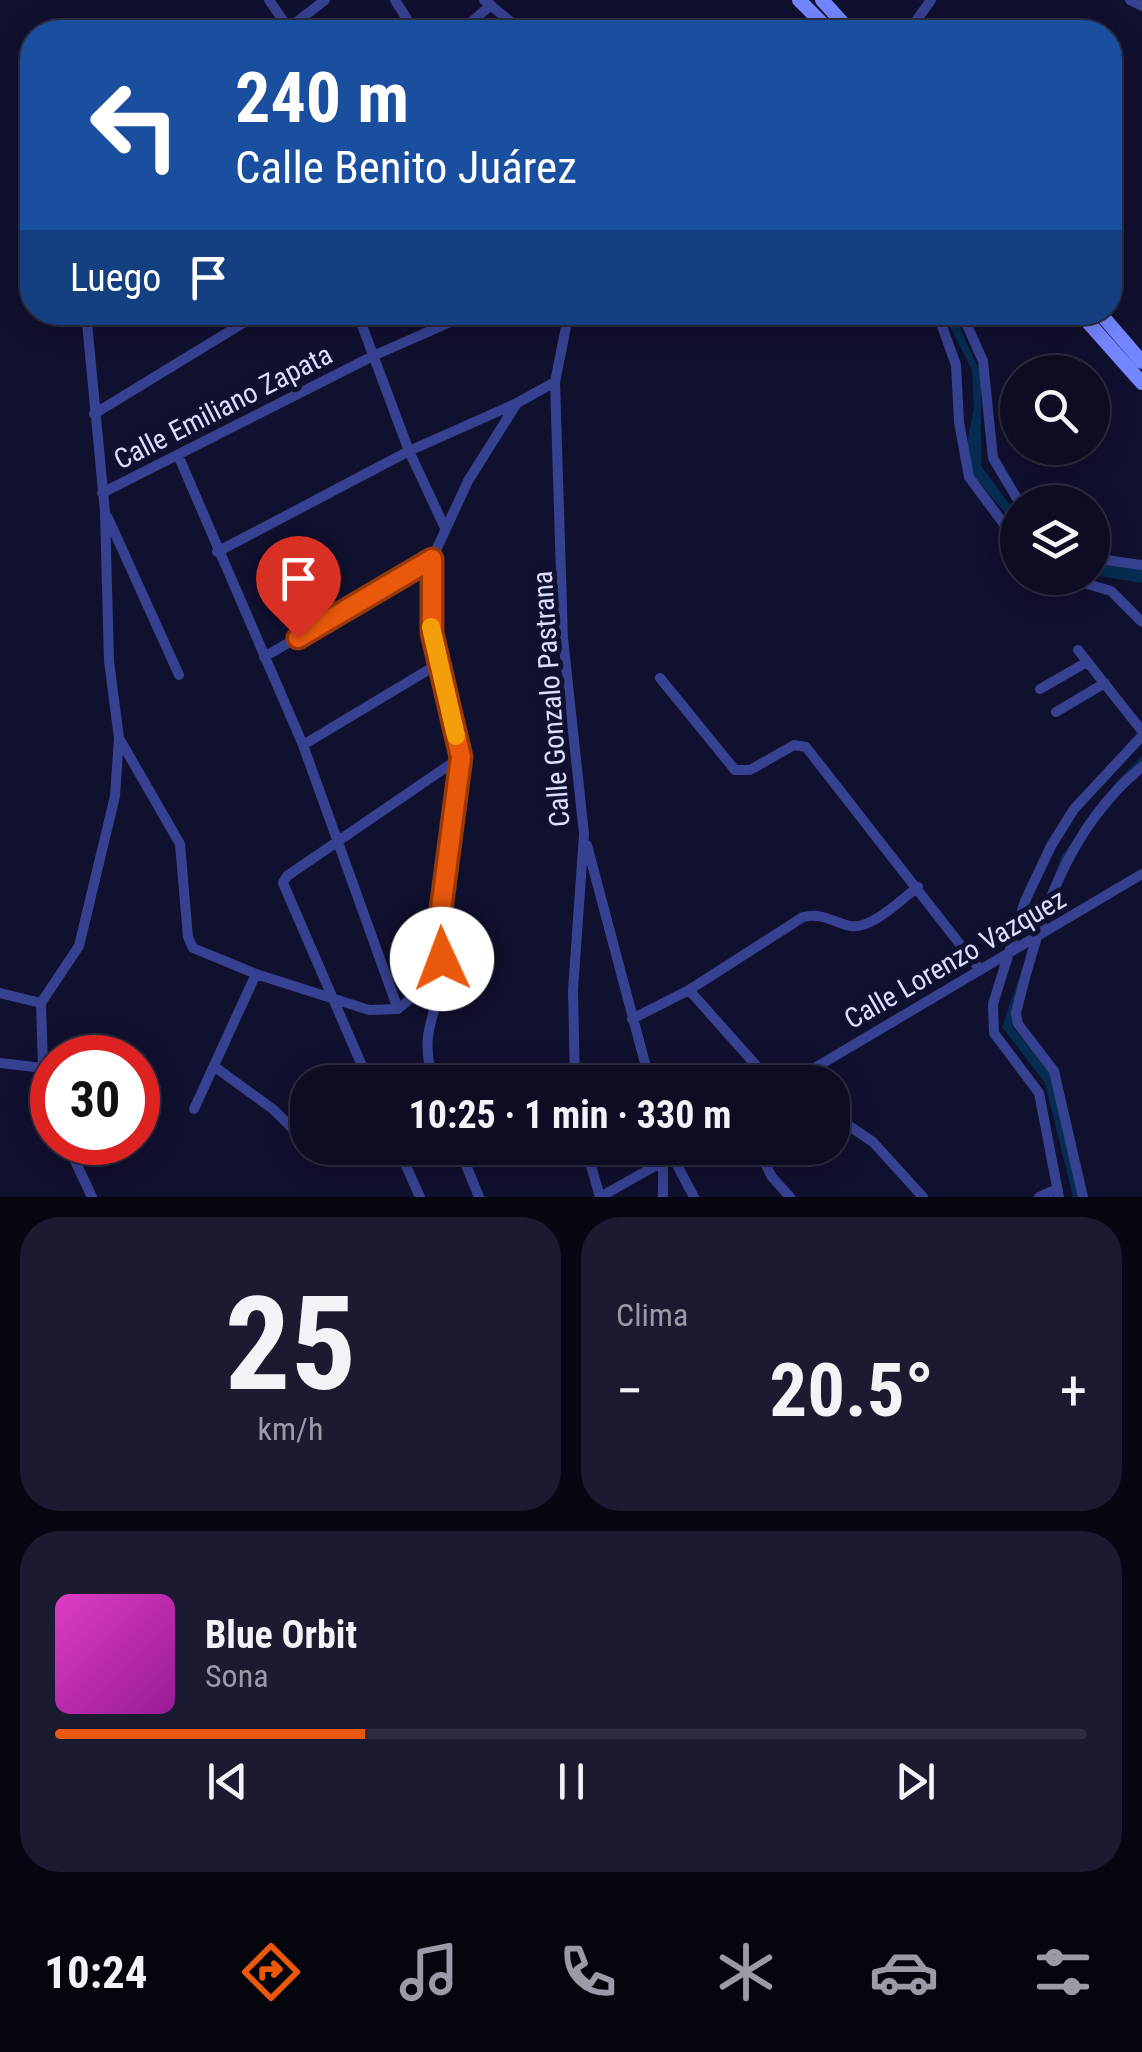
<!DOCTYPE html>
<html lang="es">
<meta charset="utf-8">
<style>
body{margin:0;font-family:"Roboto Condensed",sans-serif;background:#1a1a30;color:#f1f3f6;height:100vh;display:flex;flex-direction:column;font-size:38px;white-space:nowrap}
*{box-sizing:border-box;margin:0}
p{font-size:32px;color:#9a9ba6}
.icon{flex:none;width:55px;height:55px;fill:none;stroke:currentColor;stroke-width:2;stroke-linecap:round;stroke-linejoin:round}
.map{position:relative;height:1197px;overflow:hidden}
.panel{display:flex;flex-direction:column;gap:20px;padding:20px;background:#070713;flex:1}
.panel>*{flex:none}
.hud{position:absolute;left:20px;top:20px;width:1102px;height:305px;border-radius:40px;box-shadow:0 5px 25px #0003,0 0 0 2px #2c2c41;background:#1a4fa0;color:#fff;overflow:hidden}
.buttons{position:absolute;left:1000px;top:355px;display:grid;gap:20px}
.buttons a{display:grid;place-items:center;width:110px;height:110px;border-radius:50%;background:#0c0c23;box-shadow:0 5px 25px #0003,0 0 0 2px #2c2c41;font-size:50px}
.speed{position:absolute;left:30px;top:1035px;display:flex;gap:20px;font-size:50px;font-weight:700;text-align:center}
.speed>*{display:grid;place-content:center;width:130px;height:130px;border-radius:50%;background:#0c0c23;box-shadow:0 5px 25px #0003,0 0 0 2px #2c2c41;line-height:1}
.speed .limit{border:15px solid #d22;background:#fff;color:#111}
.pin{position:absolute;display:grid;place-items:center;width:85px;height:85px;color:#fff;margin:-102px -42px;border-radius:50% 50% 50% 0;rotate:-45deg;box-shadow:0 0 10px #0007}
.pin .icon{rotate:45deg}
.me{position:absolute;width:110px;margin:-55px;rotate:358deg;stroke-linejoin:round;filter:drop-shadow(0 0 8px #0008)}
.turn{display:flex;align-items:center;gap:35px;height:210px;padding:0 50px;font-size:45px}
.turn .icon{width:130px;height:130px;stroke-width:2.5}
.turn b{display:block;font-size:70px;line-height:85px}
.then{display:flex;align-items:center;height:95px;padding:0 50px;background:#0003;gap:20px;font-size:38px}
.big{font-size:75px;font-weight:700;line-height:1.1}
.panel .tile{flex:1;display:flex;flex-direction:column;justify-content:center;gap:15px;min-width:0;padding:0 35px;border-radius:40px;background:#1a1a30}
.panel .dial{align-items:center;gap:0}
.dial b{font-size:130px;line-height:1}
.song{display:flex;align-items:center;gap:30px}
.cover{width:120px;height:120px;border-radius:15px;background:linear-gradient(135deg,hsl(310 70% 55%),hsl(300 70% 35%))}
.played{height:10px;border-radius:5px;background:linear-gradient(90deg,#ea580c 30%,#2c2c41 30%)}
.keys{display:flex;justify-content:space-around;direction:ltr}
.heat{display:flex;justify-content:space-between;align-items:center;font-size:55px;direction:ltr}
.panel .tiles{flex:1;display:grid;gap:20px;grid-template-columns:1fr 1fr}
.tile:last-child{grid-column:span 2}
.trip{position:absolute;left:290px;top:1065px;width:560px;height:100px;border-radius:40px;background:#0c0c23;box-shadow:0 5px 25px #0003,0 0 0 2px #2c2c41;font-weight:700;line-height:100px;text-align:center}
.tabs{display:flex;height:160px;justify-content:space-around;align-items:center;background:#05050e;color:#9a9ba6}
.tabs .icon{width:70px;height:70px}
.tabs .on{color:#ea580c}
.tabs b{font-size:45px;color:#f1f3f6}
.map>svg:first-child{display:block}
</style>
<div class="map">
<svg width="1142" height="1197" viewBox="0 0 1142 1197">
<rect width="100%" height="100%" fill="#10102f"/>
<path fill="#062d51" d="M943,313h10l28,61v92l36,48v14l-45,-55 -5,-31 7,-33 -2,-39z
M1093,564l49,5v14l-49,-8z
M1142,756v12l-61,74 -33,57 -36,127 39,48 29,123h-7l-28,-114 -43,-56 59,-170 56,-76z"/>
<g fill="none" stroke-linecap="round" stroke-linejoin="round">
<path stroke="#374191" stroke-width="10" d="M269,0l22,32
M395,0l20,32
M484,0l39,32
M1130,0l12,6
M289,28l36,-28
M460,32l31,-27
M908,32l23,-32
M357,312l52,139 35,75
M569,312l-14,70 8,256 21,196 -11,156 2,92
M937,312l19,53 3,57 10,55 49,66
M961,312l22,49 10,97 26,44
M94,414l167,-102
M178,455l125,290 95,264
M102,493l271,-137 100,-44
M108,518l71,157
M217,552l192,-101 108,-48
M1092,558l50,7
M1067,578l44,13 31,31
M1078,650l64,81
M264,657l168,-98
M660,678l75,92h15l44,-25 12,2 174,223
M1040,689l47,-27
M1056,712l49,-29
M119,738l61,106 8,93 5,11 63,26 113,36 29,-1 23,-19 16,-50 24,-183 -29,-124v-74l36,-78 49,-78 38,-21
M303,745l135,-81
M587,845l63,237
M689,990l82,92
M0,993l41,10
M632,1019l57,-29 114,-73c18,-5 30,5 47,9 22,4 51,-27 68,-39
M0,1063l43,5
M819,1065l6,17
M215,1067l59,43 34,34
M369,1082l-86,-199 4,-7 174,-119
M434,1082c-22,-65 20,-77 4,-138
M791,1082l351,-208
M52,1098l-9,-30 -2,-65 38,-57 36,-150 4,-58 -10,-77 -4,-149 -19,-200
M832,1104l10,17 31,21 50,55
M194,1109l62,-135
M66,1142l26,55
M398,1148l22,49
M459,1148l20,49
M586,1148l14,49 87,-49
M668,1148l26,49
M757,1148l15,29 18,20
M663,1197v-35
M1039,1197l18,-8
M1059,1197l-20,-104 -45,-60 -1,-29 32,-103 26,-55 23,-37 68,-73
M1083,1197l-29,-126 -36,-47 -2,-11c22,-90 50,-185 126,-246"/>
<path stroke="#7486ff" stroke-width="14" d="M799,0l32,32
M822,0l29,32
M1079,312l63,71
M1099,312l43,50"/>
</g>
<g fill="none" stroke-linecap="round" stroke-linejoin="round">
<g stroke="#983908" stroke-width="25">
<path id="route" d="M298,638l134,-79v74l29,124 -24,183 5,19"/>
</g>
<use href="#route" stroke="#ea580c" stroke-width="18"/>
<path stroke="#f59e0b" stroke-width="18" d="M431,627l25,109"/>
</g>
<g text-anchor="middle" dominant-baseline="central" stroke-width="10" stroke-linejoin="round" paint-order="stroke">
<g font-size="28" fill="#dddeff" stroke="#10102f">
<text transform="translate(223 407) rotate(-27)">Calle Emiliano Zapata</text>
<text transform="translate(551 699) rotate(-94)">Calle Gonzalo Pastrana</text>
<text transform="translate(955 959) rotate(-30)">Calle Lorenzo Vazquez</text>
</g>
</g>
</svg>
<div class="buttons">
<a><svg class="icon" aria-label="search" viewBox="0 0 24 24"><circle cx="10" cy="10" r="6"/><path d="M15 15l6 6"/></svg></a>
<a><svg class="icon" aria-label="layers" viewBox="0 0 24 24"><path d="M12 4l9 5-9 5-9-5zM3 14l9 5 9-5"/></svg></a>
</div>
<div class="speed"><div class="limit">30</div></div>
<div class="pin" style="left:298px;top:638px;background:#d93025"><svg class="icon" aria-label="arrive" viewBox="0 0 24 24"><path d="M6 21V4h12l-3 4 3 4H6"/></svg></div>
<svg class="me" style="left:442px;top:959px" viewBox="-20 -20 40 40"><circle r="19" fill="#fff"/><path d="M0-13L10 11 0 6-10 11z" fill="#ea580c"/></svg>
<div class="trip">10:25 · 1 min · 330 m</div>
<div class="hud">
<div class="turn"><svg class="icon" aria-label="left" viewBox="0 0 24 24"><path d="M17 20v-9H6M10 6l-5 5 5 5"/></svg><div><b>240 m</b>Calle Benito Juárez</div></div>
<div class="then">Luego<svg class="icon" aria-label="arrive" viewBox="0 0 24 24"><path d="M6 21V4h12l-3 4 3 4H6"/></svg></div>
</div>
</div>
<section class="panel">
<div class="tiles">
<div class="tile dial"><b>25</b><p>km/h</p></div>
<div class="tile"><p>Clima</p>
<div class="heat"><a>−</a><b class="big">20.5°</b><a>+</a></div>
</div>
<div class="tile">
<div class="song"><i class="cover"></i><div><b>Blue Orbit</b><p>Sona</p></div></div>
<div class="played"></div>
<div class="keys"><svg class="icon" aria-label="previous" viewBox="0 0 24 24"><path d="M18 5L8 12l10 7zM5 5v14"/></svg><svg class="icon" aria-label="pause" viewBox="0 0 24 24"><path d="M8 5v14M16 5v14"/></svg><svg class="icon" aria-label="next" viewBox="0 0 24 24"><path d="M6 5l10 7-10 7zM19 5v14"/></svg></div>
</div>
</div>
</section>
<nav class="tabs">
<b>10:24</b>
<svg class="icon on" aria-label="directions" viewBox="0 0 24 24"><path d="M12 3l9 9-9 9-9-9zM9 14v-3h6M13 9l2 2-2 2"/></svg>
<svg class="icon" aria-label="music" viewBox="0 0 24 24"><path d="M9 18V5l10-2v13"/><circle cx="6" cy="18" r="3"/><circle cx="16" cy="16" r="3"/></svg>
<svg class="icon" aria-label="phone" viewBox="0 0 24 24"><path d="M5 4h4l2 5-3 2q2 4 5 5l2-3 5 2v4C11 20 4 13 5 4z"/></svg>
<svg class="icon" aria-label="climate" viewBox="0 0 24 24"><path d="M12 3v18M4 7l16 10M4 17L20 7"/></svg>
<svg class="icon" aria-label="car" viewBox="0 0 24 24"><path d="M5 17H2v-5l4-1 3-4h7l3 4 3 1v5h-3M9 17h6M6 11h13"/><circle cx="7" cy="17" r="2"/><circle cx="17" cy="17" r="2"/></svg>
<svg class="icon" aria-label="filters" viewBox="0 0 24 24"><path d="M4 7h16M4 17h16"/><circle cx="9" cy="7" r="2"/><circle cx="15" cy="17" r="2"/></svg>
</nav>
